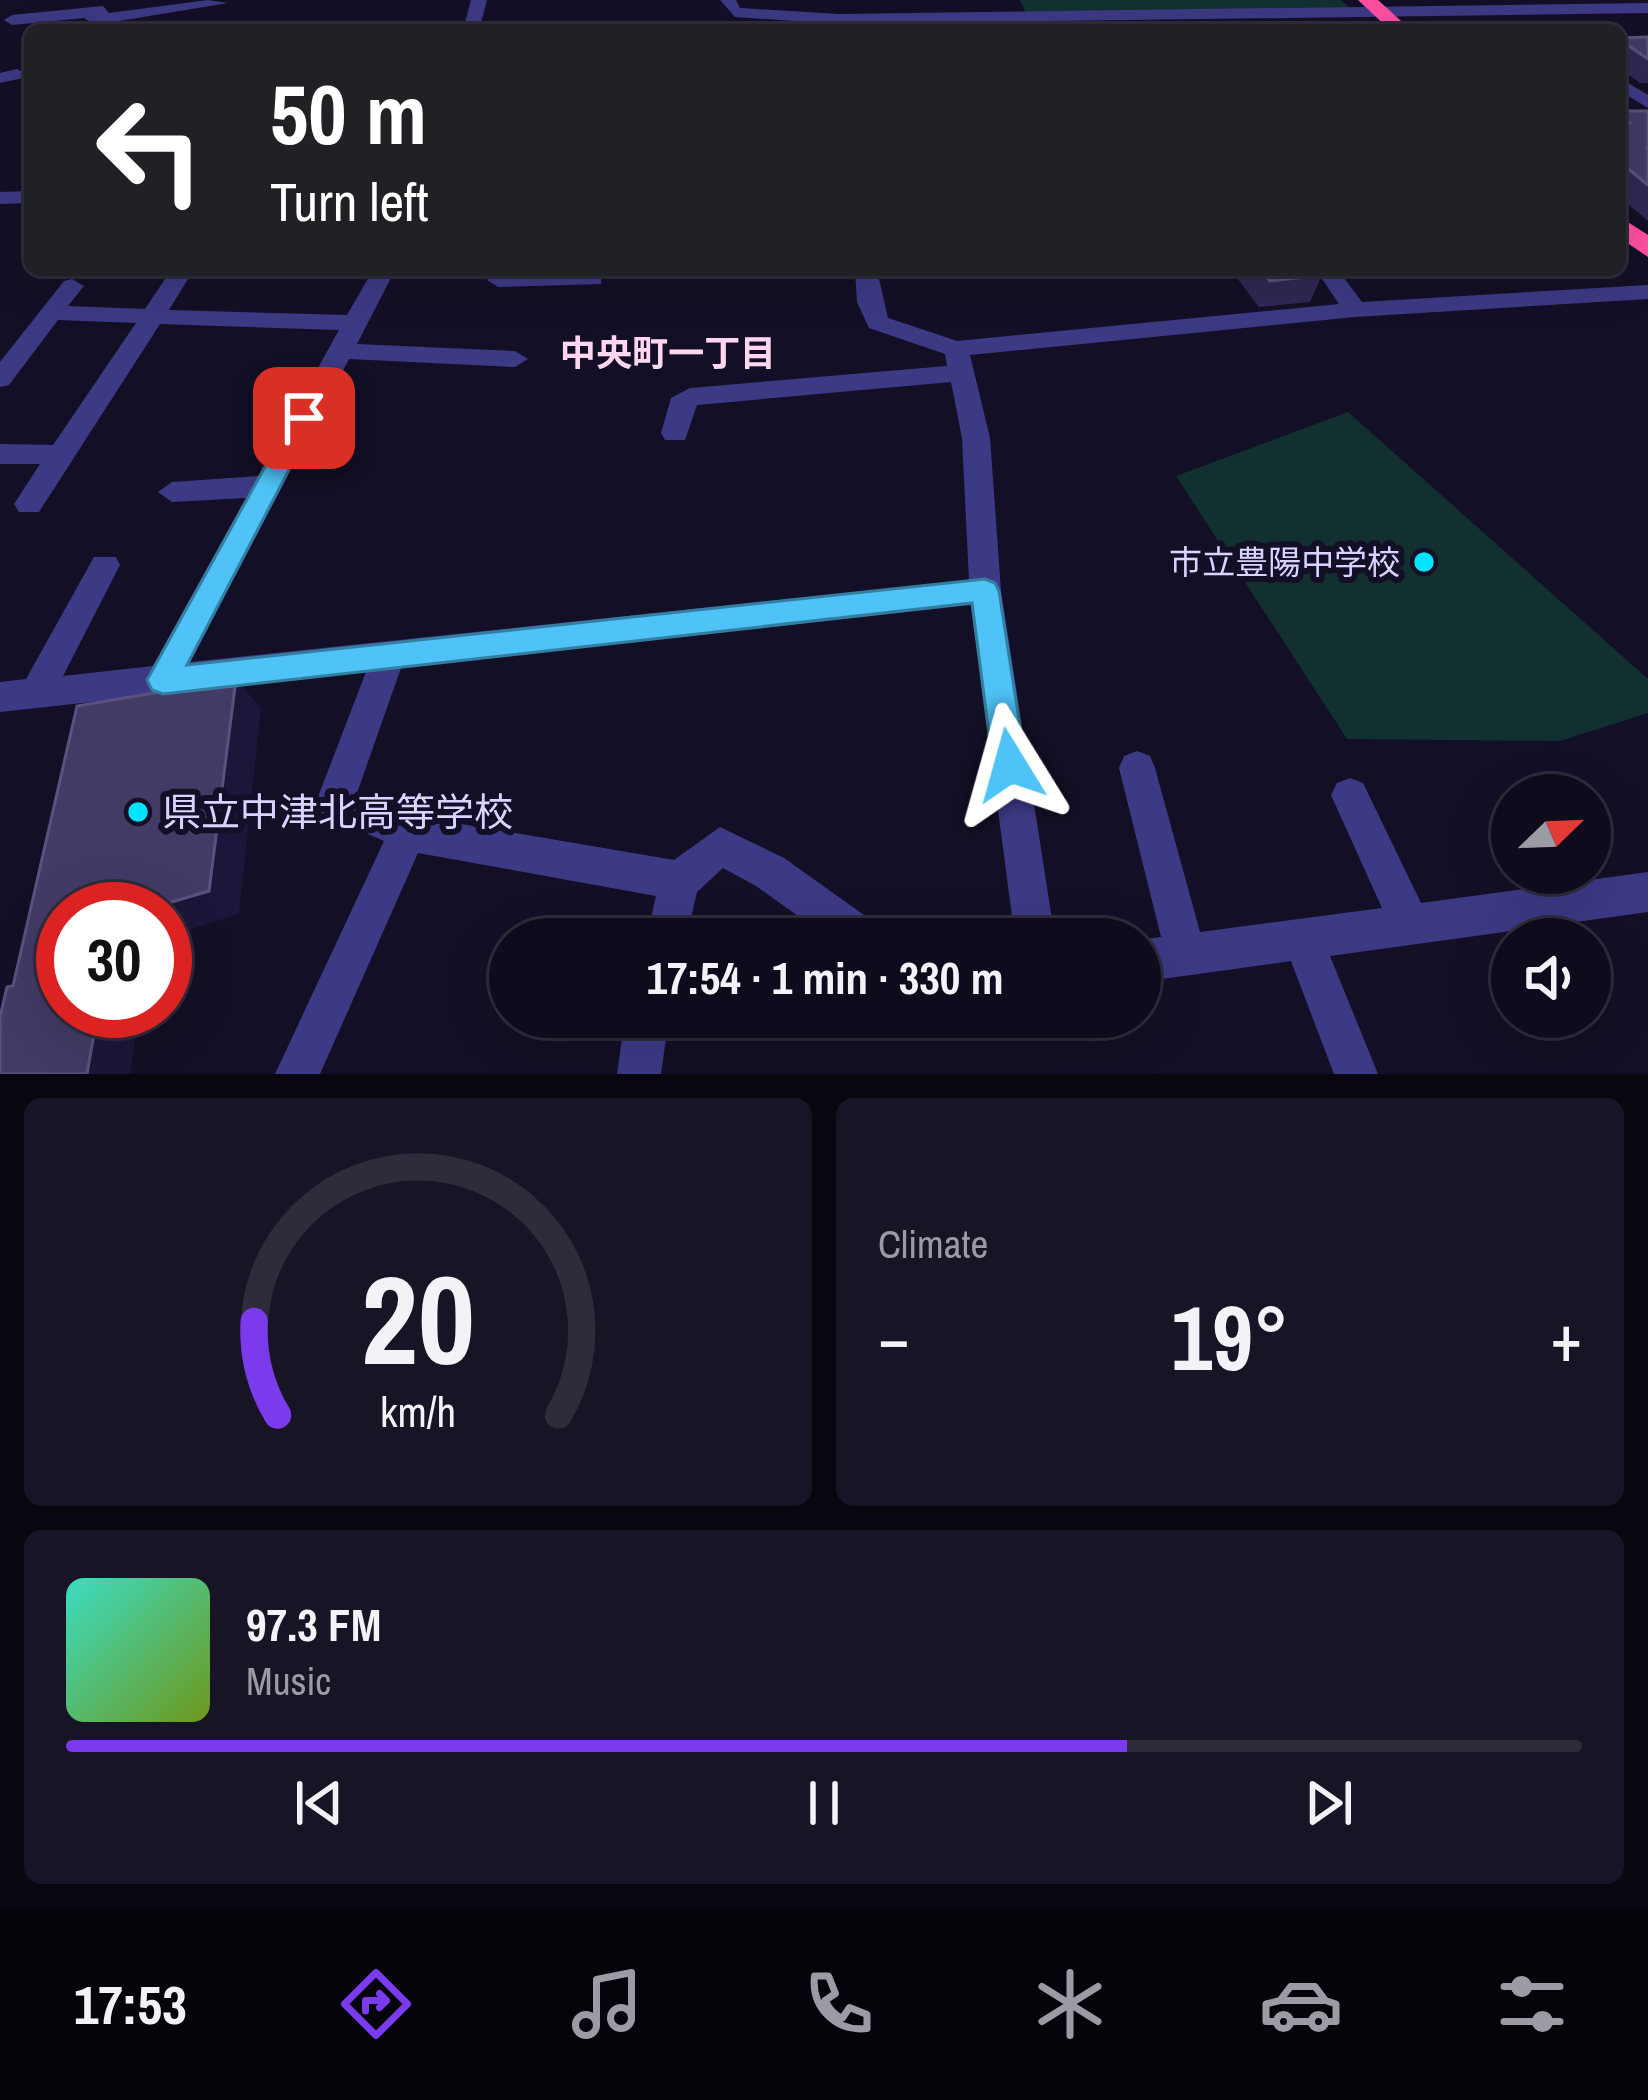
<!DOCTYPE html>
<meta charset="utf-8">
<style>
body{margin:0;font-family:"Archivo Narrow","Noto Sans JP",sans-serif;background:#171425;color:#f1f3f6;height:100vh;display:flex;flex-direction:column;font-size:45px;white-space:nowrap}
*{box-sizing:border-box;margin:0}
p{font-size:39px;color:#9b9ba3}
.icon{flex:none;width:66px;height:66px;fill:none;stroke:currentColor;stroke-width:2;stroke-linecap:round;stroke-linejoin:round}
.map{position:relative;height:1074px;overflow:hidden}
.details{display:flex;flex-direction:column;gap:24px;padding:24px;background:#08060f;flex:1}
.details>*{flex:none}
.top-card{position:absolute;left:24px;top:24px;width:1602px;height:252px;border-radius:18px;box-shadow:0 12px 48px #0002,0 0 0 3px #2e2b3b;background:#202124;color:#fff;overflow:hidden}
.needle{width:78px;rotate:67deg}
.controls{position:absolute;left:1491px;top:774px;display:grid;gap:24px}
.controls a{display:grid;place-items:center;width:120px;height:120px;border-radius:50%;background:#0e0b1c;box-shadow:0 12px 48px #0002,0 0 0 3px #2e2b3b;font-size:60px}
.speed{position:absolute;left:36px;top:882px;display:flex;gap:24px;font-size:60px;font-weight:700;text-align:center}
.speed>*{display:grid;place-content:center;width:156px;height:156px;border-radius:50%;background:#0e0b1c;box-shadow:0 12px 48px #0002,0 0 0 3px #2e2b3b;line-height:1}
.speed .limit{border:18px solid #d22;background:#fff;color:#111}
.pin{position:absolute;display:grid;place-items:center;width:102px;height:102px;color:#fff;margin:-51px;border-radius:24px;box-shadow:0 6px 18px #0006}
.me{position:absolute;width:132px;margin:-66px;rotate:352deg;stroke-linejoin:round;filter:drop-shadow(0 0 9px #0008)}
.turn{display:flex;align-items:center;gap:42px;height:252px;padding:0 48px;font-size:54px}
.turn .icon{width:156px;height:156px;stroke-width:2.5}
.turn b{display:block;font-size:84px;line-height:102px}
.big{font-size:90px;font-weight:700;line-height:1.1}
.details .card{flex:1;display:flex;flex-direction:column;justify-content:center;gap:18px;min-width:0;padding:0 42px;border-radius:18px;background:#171425}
.details .dial{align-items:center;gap:0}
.dial svg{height:312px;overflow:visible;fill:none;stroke:#2e2b3b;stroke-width:7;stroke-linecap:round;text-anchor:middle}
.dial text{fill:#f1f3f6;stroke:none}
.song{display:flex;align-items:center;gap:36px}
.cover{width:144px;height:144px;border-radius:18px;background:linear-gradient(135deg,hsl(170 70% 55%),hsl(80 70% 35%))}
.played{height:12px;border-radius:6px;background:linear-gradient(90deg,#7c3aed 70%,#2e2b3b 70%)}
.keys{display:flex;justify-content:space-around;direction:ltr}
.heat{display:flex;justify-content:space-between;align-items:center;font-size:66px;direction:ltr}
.details .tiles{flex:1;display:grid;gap:24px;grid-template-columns:1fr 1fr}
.card:last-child{grid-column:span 2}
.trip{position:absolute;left:489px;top:918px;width:672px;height:120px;border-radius:60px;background:#0e0b1c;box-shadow:0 12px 48px #0002,0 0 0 3px #2e2b3b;font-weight:700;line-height:120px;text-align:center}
.tab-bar{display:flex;height:192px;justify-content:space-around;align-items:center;background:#06040b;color:#9b9ba3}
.tab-bar .icon{width:84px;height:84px}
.tab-bar .selected{color:#7c3aed}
.tab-bar b{font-size:54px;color:#f1f3f6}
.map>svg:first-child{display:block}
</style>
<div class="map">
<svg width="1648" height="1074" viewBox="0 0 1648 1074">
<rect width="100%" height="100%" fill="#130f26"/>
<path fill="#12302f" d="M1020,0h321l11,10 -325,5z
M1348,412l300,267v34l-88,28 -213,-2 -171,-263z"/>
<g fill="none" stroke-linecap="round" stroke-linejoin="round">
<path fill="#3d3a85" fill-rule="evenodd" d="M208,0l20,3 -133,22 -11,-7 -72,7 -8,-5 8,-5 91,-9 6,7z
M471,0h16l-8,30h-16z
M720,0h16l4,8 99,6 809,-11v10l-809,11 -104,-7z
M17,69l9,5 -3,4 -23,5v-10z
M1620,78l28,17v13l-28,-17z
M30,191v12l-30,1v-12z
M171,270l20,4 -22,36 178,5 26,-45h22l-38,74 158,7 13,8 -13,8 -166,-8 -159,303 779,-82 -7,-142 -11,-56 -254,23 -12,35h-20l-4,-7 10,-35 19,-10 257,-22 -2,-12 -76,-26 -12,-26 -2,-32h22l11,48 69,23 382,-37 -23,-34h22l24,32 286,-17v14l-293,18 -385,38 20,83 11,153 54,348h-40l-44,-334 -570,63 -44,125 52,22 265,45 46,-33 64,31 94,67 6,14h-54l-74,-53 -33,-18 -26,24 -11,47h-40l10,-43 -238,-43 -98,221h-45l109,-233 -62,-27 -6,-12 50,-130 -366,40v-30l26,-3 68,-122h22l4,8 -57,111 90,-10 93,-168 -74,4 -14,-10 14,-10 86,-6 81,-146 -179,-6 -121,188h-20l-5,-8 26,-40h-40v-20l53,1 83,-122 -78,-3 -49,65 -9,2v-25l64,-81 8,-2 12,7 -16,20 77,3z
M593,272l8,2v10l-103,3 -11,-7 11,-7z
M1137,751l13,5 5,12 45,164 182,-24 -51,-113 6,-12 13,-5 13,5 58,120 227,-31v40l-318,44 48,118h-44l-43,-113 -151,21v-42l21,-3 -42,-169 5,-12z
M625,1017h44l-8,57h-44z"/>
<path fill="#ff4fa3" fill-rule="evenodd" d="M1358,0h20l33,30h-21z
M1620,217l28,18v22l-28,-19z"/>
</g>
<path fill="#312854" d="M1648,37v46h-8l-20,-14v-31z
M1620,111h28v110l-28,-24z
M1231,270h87l4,5 -12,27 -51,5z"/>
<path fill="#1d163a" d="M236,679l25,29 -22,206 -74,23v-28h-17z
M98,1011h41l-9,63h-43z"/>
<path fill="#433a66" stroke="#5a527e" stroke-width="3" d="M1648,37v22l-28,-19v-2z
M1620,111h28v37h-2l2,1v36l-28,-23v-39h9l-9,-7z
M1261,270h57l4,5 -52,6z
M236,679l-27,212 -61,18h-85v102h35l-11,63h-87v-57l7,-30 6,-1 64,-280z"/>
<path fill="#4fc3f7" stroke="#337fa1" stroke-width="3" d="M304,410l12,8 -129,247 798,-86 10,4 4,8 27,174 -5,11 -11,4 -12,-4 -5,-11 -21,-162 -809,91 -11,-4 -5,-10 5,-9 140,-253z"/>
<g fill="#00e5ff" stroke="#130f26" stroke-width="4.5">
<circle cx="1424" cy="562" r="12"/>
<circle cx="138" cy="812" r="12"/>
</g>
<g text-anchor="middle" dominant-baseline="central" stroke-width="12" stroke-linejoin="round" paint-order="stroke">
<g font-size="33" fill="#d9d4ff" stroke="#130f26" text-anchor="end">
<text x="1400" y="562">市立豊陽中学校</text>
</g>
<g font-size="36" font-weight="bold" fill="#ffd6f0" stroke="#130f26">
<text x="668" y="353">中央町一丁目</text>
</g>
<g font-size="39" fill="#d9d4ff" stroke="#130f26" text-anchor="start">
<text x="162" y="812">県立中津北高等学校</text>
</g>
</g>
</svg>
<div class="controls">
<a><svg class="needle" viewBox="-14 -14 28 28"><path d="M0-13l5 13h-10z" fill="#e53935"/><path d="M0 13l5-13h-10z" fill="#9b9ba3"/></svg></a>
<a><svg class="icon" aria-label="sound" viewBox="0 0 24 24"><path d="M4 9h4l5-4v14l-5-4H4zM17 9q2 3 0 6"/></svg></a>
</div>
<div class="speed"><div class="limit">30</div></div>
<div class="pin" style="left:304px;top:418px;background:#d93025"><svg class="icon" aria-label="arrive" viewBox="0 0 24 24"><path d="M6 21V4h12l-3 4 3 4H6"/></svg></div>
<svg class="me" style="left:1010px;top:765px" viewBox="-20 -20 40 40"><path d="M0-17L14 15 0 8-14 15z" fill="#4fc3f7" stroke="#fff" stroke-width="4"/></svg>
<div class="trip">17:54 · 1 min · 330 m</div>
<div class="top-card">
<div class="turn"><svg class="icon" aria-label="left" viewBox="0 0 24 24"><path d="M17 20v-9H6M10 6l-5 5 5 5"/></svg><div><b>50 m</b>Turn left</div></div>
</div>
</div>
<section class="details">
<div class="tiles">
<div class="card dial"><svg viewBox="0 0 100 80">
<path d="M14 69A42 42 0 1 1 86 69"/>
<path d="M14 69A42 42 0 0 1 8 45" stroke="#7c3aed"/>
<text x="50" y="56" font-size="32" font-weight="700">20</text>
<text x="50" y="72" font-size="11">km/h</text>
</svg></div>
<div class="card"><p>Climate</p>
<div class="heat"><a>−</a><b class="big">19°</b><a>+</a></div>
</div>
<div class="card">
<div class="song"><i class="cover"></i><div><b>97.3 FM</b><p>Music</p></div></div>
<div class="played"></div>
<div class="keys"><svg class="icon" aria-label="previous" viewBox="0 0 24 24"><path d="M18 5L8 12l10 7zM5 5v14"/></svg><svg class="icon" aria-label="pause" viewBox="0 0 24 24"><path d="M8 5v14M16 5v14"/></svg><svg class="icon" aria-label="next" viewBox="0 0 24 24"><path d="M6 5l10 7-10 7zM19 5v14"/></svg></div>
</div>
</div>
</section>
<nav class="tab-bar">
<b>17:53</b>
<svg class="icon selected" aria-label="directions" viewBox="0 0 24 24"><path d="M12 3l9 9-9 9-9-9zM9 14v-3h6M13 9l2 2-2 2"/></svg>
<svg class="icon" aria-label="music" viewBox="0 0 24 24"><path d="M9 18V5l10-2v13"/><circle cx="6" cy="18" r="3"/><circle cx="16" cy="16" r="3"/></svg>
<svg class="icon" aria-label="phone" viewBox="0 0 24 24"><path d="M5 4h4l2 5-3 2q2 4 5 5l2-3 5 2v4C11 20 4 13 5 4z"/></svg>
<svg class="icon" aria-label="climate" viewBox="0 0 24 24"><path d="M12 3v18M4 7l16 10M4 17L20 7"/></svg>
<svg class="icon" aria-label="car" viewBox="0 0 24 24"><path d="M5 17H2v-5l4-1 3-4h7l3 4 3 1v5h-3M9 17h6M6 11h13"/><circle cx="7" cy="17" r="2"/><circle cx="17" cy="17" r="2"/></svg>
<svg class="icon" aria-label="filters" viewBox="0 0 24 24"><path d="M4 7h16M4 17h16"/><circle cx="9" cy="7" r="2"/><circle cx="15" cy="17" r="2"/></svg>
</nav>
